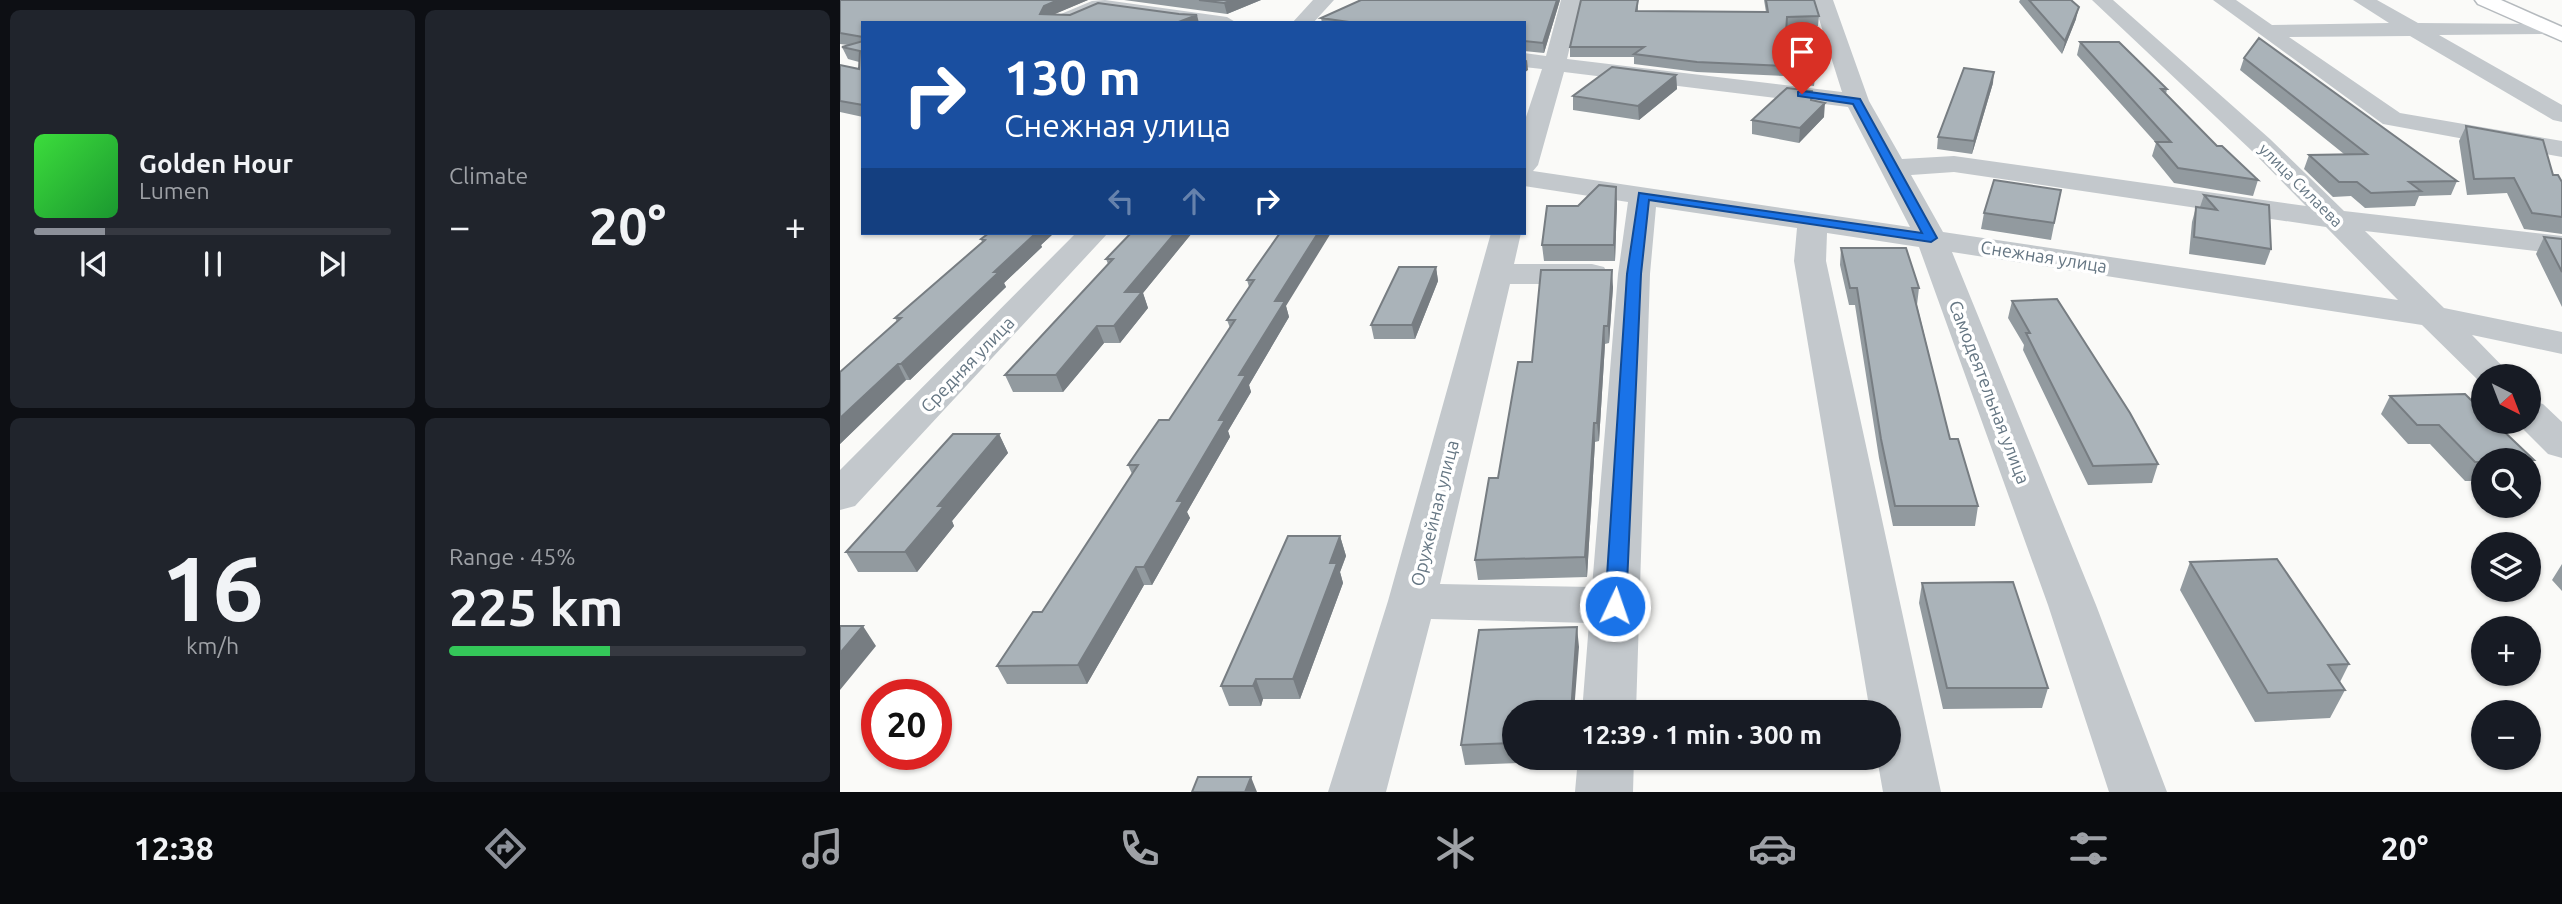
<!DOCTYPE html>
<meta charset="utf-8">
<style>
body{margin:0;font-family:Ubuntu,sans-serif;background:#20242c;color:#f1f3f6;height:100vh;display:flex;flex-direction:column;font-size:26px;white-space:nowrap}
*{box-sizing:border-box;margin:0}
p{font-size:23px;color:#9ea1a6}
.icon{flex:none;width:38px;height:38px;fill:none;stroke:currentColor;stroke-width:2;stroke-linecap:round;stroke-linejoin:round}
.map{position:relative;flex:1;overflow:hidden}
.panel{display:flex;flex-direction:column;gap:10px;padding:10px;background:#0d0f14;width:840px}
.panel>*{flex:none}
.hud{position:absolute;left:21px;top:21px;width:665px;height:214px;border-radius:0px;box-shadow:0 2px 5px #0004;background:#1a4fa0;color:#fff;overflow:hidden}
.needle{width:46px;rotate:138deg}
.controls{position:absolute;left:1631px;top:364px;display:grid;gap:14px}
.controls a{display:grid;place-items:center;width:70px;height:70px;border-radius:50%;background:#171b24;box-shadow:0 2px 5px #0004;font-size:35px}
.speed{position:absolute;left:21px;top:679px;display:flex;gap:14px;font-size:35px;font-weight:700;text-align:center}
.speed>*{display:grid;place-content:center;width:91px;height:91px;border-radius:50%;background:#171b24;box-shadow:0 2px 5px #0004;line-height:1}
.speed .limit{border:10px solid #d22;background:#fff;color:#111}
.pin{position:absolute;display:grid;place-items:center;width:60px;height:60px;color:#fff;margin:-72px -30px;border-radius:50% 50% 50% 0;rotate:-45deg;box-shadow:0 0 7px #0007}
.pin .icon{rotate:45deg}
.me{position:absolute;width:77px;margin:-38px;rotate:3deg;stroke-linejoin:round;filter:drop-shadow(0 0 5px #0008)}
.turn{display:flex;align-items:center;gap:24px;height:147px;padding:0 28px;font-size:32px}
.turn .icon{width:91px;height:91px;stroke-width:2.5}
.turn b{display:block;font-size:49px;line-height:60px}
.lanes{display:flex;align-items:center;height:66px;padding:0 28px;background:#0003;justify-content:center;gap:35px;direction:ltr}
.lanes .off{opacity:.35}
.big{font-size:52px;font-weight:600;line-height:1.1}
.panel .tile{flex:1;display:flex;flex-direction:column;justify-content:center;gap:10px;min-width:0;padding:0 24px;border-radius:10px;background:#20242c}
.panel .dial{align-items:center;gap:0}
.dial b{font-size:91px;line-height:1}
.song{display:flex;align-items:center;gap:21px}
.cover{width:84px;height:84px;border-radius:10px;background:linear-gradient(135deg,hsl(120 70% 55%),hsl(130 70% 35%))}
.played{height:7px;border-radius:4px;background:linear-gradient(90deg,#8c9099 20%,#363941 20%)}
.keys{display:flex;justify-content:space-around;direction:ltr}
.heat{display:flex;justify-content:space-between;align-items:center;font-size:38px;direction:ltr}
.charge{height:10px;border-radius:5px;background:linear-gradient(90deg,#34c759 45%,#363941 0)}
.panel .tiles{flex:1;display:grid;gap:10px;grid-template-columns:repeat(2,1fr)}
.trip{position:absolute;left:662px;top:700px;width:399px;height:70px;border-radius:35px;background:#171b24;box-shadow:0 2px 5px #0004;font-weight:600;line-height:70px;text-align:center}
.tab-bar{display:flex;height:112px;justify-content:space-around;align-items:center;background:#090b0e;color:#9ea1a6}
.tab-bar .icon{width:49px;height:49px}
.tab-bar .on{color:#8c9099}
.tab-bar b{font-size:32px;color:#f1f3f6}
main{display:flex;flex:1;min-height:0}
.map>svg:first-child{display:block}
</style>
<main>
<section class="panel">
<div class="tiles">
<div class="tile">
<div class="song"><i class="cover"></i><div><b>Golden Hour</b><p>Lumen</p></div></div>
<div class="played"></div>
<div class="keys"><svg class="icon" aria-label="previous" viewBox="0 0 24 24"><path d="M18 5L8 12l10 7zM5 5v14"/></svg><svg class="icon" aria-label="pause" viewBox="0 0 24 24"><path d="M8 5v14M16 5v14"/></svg><svg class="icon" aria-label="next" viewBox="0 0 24 24"><path d="M6 5l10 7-10 7zM19 5v14"/></svg></div>
</div>
<div class="tile"><p>Climate</p>
<div class="heat"><a>−</a><b class="big">20°</b><a>+</a></div>
</div>
<div class="tile dial"><b>16</b><p>km/h</p></div>
<div class="tile"><p>Range · 45%</p><b class="big">225 km</b><div class="charge"></div></div>
</div>
</section>
<div class="map">
<svg width="1722" height="792" viewBox="0 0 1722 792">
<rect width="100%" height="100%" fill="#fafaf8"/>
<g fill="none" stroke-linecap="round" stroke-linejoin="round">
<g stroke="#b5babe" stroke-width="3">
<path id="major" d="M1635,0h26l61,27v14l-84,-37z"/>
</g>
<path fill="#c3c8cc" fill-rule="evenodd" d="M265,0l122,17 10,6h-55l-81,-12 -27,12h-28l3,-4 43,-18z
M473,0h21l-21,23h-21z
M721,0h20l-14,59 275,33 -29,-92h20l36,101 33,58 52,-3 352,50 -54,-55 -160,-151h21l157,139 74,72 218,25v18l-197,-23 79,77 118,24v22l-90,-19 40,41h-29v9l-61,-60 -470,-73 144,353 71,187h-58l-61,-187 -129,-358 -92,-14 -1,28 115,531h-58l-6,-34h11v-46h-18l-76,-451 3,-33 -141,-21 -6,67 -14,438h-54l7,-89 -158,-4 -45,173h-58l60,-191 103,-368h30l-7,31h78l12,3 4,7 -4,7 -12,3h-82l-70,300 152,3 26,-313 10,-72 -104,-16v-63l18,-54 -18,-2v-14l22,3zM724,72l284,35 62,120 -377,-56 5,-6zM1114,172l372,55 72,73 -455,-68 -32,-57z
M1373,0h23l36,25 117,-2 -36,-23h24l41,23 134,1 3,4 -3,4 -7,2 -106,1 123,70v17l-9,-2 -143,-84 -121,1 111,76 162,28v16l-179,-33z
M236,233h32l-253,273 -15,4v-40z
M1689,400l14,4 19,18v36l-14,-4 -32,-32h13z
M738,758h56l-1,34h-58z"/>
<use href="#major" fill="#fff" fill-rule="evenodd"/>
</g>
<path fill="#929a9f" d="M0,0h248l-34,14h125l-316,9v94l-23,-5v-47l19,4v-7l-11,-3 -6,-12 6,-2 -8,-1z
M284,0h137l-34,14z
M720,0l-16,53 -20,-2v-28h-202l-1,-5z
M924,0h50l5,16 -1,10h-31l-3,50 -87,-4 -63,-8v-7h-64v-10l68,-42v6l128,1z
M1180,0h51l5,19 -14,35 -43,-52z
M1240,42l87,47 -1,5 51,52 41,34 -5,16 -79,-13 -22,-27 4,-13 -79,-88z
M1404,58l213,123 -6,14 -32,1 -4,10 -50,2 -14,-12 -18,1 -29,-28 5,-14 35,-1 -104,-84z
M976,68l-2,18 -9,-1v-7z
M836,75l1,14 -38,31 -66,-10v-14z
M1153,83l-21,71 -35,-5 1,-12z
M971,100l13,17 -25,26 -47,-9v-14z
M1626,126l87,49 9,7v52l-38,-5 -17,-36 -40,2 -8,-54z
M1221,190l-10,50 -70,-11 3,-16z
M1364,195l67,54 -6,16 -76,-11 3,-32 4,-15h4z
M777,203l-2,58h-71l-2,-16 36,-39z
M149,233h65l-13,12 1,2 -38,36 2,4 -96,93h-4l-66,64v-72l57,-50 -2,-4 87,-76 -1,-3z
M291,233h61l-49,60 5,15 -28,35h-16l-41,49h-50l-8,-17 103,-111 -2,-5z
M440,233l6,73 3,11 -40,68 2,7 -23,39 2,6 -43,75 3,6 -38,67h-8l-57,99h-80l-10,-18 45,-54 90,-138 -4,-9 41,-45 61,-92 -3,-8 22,-33 -2,-7z
M1704,237l18,2v68l-26,-53z
M1001,248l78,40 -2,17 33,134 28,67 -3,20h-82l-14,-68 -24,-153h-6l-9,-40z
M596,267l2,14 -23,58h-41l-3,-14z
M773,287l-4,56 -4,1 -6,97 -4,1 -8,135 -109,3 -3,-20 57,-198z
M1172,301l146,163 -6,19 -64,2 -65,-135 1,-5 -16,-27z
M1550,396l144,64 -5,9v-9h-46v21h-18l-35,-37h-22l-27,-30z
M159,434l9,19 -56,68 2,5 -37,46h-59l-12,-20z
M500,536l6,20 -6,16 3,11 -43,116h-37l-2,7h-32l-8,-20z
M1350,562l159,102 -9,18 5,8 -15,28 -75,4 -75,-132z
M1722,564v27l-10,-11z
M1082,583l126,105 -6,20 -99,1 -24,-106z
M739,647l-65,65v46h57v3l-106,4 -4,-20z"/>
<path fill="#777d82" d="M218,0h30l-40,17 -8,-3 4,-8z
M393,0h28l-34,14 -3,-11z
M717,0h3l-16,53 -1,-10z
M1239,7l-3,12 -14,35 3,-13z
M357,15l2,8h-23z
M687,60l1,10 -4,3v-12z
M1154,72l-1,11 -21,71 2,-13z
M836,75l1,14 -38,31 -1,-14z
M985,103l-1,14 -25,26 1,-15z
M776,187l1,16 -2,58 -1,-16z
M192,233h22l-13,12 1,2 -38,36 2,4 -96,93 -9,-16z
M335,233h17l-49,60 5,15 -28,35 -6,-17 11,-34z
M478,233h13l-45,73 3,11 -40,68 2,7 -23,39 2,6 -43,75 3,6 -38,67 -8,-18 33,-66 42,-81 56,-119z
M596,267l2,14 -23,58 -3,-14z
M772,270l1,17 -4,56 -1,-17z
M257,326l7,17 -41,49 -7,-17z
M764,326l1,18 -6,97 -2,-18z
M58,364l8,16 -66,64v-26z
M754,423l1,19 -8,135 -2,-20z
M159,434l9,19 -56,68 2,5 -37,46 -12,-20 33,-46z
M500,536l6,20 -6,16 3,11 -43,116 -7,-20 37,-116z
M296,567l8,18 -57,99 -9,-19z
M23,626l13,20 -36,44v-37z
M737,627l2,20 -5,65h-3z
M416,679l7,20 -2,7 -8,-20z
M411,777l6,15h-12z"/>
<path fill="#aab3b9" stroke="#777d82" stroke-width="2" d="M0,0h218l-14,6 -4,8 30,1 28,-12 81,11 18,1 -21,8h-313v14l-23,-4z
M359,0h34l-9,3z
M521,0h196l-14,43 -19,-2v-18h-168l-35,-5z
M741,0h57l-2,11 132,1 -2,-12h48l5,16 -32,1 -3,49 -87,-4 -63,-8 10,-7h-74z
M1189,0h42l8,7 -14,34z
M1419,38l198,143 -48,1 12,9 -50,2 -14,-11h-18l-30,-27 58,-1 -123,-96z
M23,41v64l-23,-4v-36l19,4 1,-18 -18,-4z
M1240,42h39l48,47h-6l56,57h5l36,34 -80,-12 -22,-26h15z
M772,67l64,8 -38,31 -65,-10z
M976,68l-2,11 -9,-1z
M1124,68l30,4 -20,69 -36,-4z
M947,88l25,3 -1,9 14,3 -25,25 -48,-8z
M1626,126l77,14 10,35h5l4,7v35l-30,-4 -18,-35 -40,1z
M1154,180l67,10 -7,33 -70,-10z
M759,185l17,2 -2,58h-72l5,-39h31z
M1364,195l65,10 2,44 -77,-12 2,-30 21,3z
M149,233h47l-42,39h5l-98,92h-3l-58,54v-46l61,-54h-6l90,-78 -4,-1z
M291,233h44l-50,59h17l-28,34h-17l-41,49h-51l108,-116h-7z
M440,233h38l-43,68h10l-46,74h7l-27,45h6l-48,81h6l-39,66h-8l-58,98 -81,1 36,-54h9l96,-147h-10l31,-45h10l66,-100h-8l27,-40h-7z
M1704,237l18,2v33z
M1001,248h65l13,40h-7l38,151h8l20,67h-83l-14,-67 -24,-151h-7z
M559,267h37l-24,58h-41z
M701,270h71l-4,56h-4l-7,97h-3l-9,134 -110,3 14,-82h9l20,-116h14z
M1217,299l73,114 28,51 -65,2 -67,-133h4l-18,-32z
M1625,394l18,18v10h11l40,38h-51v2h-8l-36,-37h-22l-27,-29z
M113,434h46l-61,72h6l-39,46h-59z
M448,536h52l-10,27h7l-44,116h-37l-3,7h-32z
M1437,559l72,105 -21,1 17,25 -77,3 -78,-131z
M1173,582l35,106h-101l-25,-105z
M0,626h23l-23,27z
M737,627l-6,85h-57v31l-53,2 18,-115z
M358,777h53l-6,15h-53z"/>
<path fill="#1a73e8" stroke="#114b97" stroke-width="2" d="M962,91l58,8 77,139 -6,4 -282,-42 -8,74 -15,332 -3,6 -8,2 -7,-2 -3,-6 22,-332 12,-81 283,40 -69,-129 -55,-8v-4z"/>
<g text-anchor="middle" dominant-baseline="central" stroke-width="7" stroke-linejoin="round" paint-order="stroke">
<g font-size="16" fill="#657683" stroke="#fff">
<text transform="translate(1461 185) rotate(45)">улица Силаева</text>
</g>
<g font-size="18" fill="#657683" stroke="#fff">
<text transform="translate(1204 256) rotate(9)">Снежная улица</text>
<text transform="translate(127 364) rotate(-46)">Средняя улица</text>
<text transform="translate(1150 392) rotate(69)">Самодеятельная улица</text>
<text transform="translate(594 513) rotate(-76)">Оружейная улица</text>
</g>
</g>
</svg>
<div class="controls">
<a><svg class="needle" viewBox="-14 -14 28 28"><path d="M0-13l5 13h-10z" fill="#e53935"/><path d="M0 13l5-13h-10z" fill="#9ea1a6"/></svg></a>
<a><svg class="icon" aria-label="search" viewBox="0 0 24 24"><circle cx="10" cy="10" r="6"/><path d="M15 15l6 6"/></svg></a>
<a><svg class="icon" aria-label="layers" viewBox="0 0 24 24"><path d="M12 4l9 5-9 5-9-5zM3 14l9 5 9-5"/></svg></a>
<a>+</a>
<a>−</a>
</div>
<div class="speed"><div class="limit">20</div></div>
<div class="pin" style="left:962px;top:94px;background:#d93025"><svg class="icon" aria-label="arrive" viewBox="0 0 24 24"><path d="M6 21V4h12l-3 4 3 4H6"/></svg></div>
<svg class="me" style="left:775px;top:606px" viewBox="-20 -20 40 40"><circle r="17" fill="#1a73e8" stroke="#fff" stroke-width="3"/><path d="M0-11L8 9 0 5-8 9z" fill="#fff"/></svg>
<div class="trip">12:39 · 1 min · 300 m</div>
<div class="hud">
<div class="turn"><svg class="icon" aria-label="right" viewBox="0 0 24 24"><path d="M7 20v-9h11M14 6l5 5-5 5"/></svg><div><b>130 m</b>Снежная улица</div></div>
<div class="lanes"><svg class="icon off" aria-label="left" viewBox="0 0 24 24"><path d="M17 20v-9H6M10 6l-5 5 5 5"/></svg><svg class="icon off" aria-label="ahead" viewBox="0 0 24 24"><path d="M12 20V5M6 11l6-6 6 6"/></svg><svg class="icon" aria-label="right" viewBox="0 0 24 24"><path d="M7 20v-9h11M14 6l5 5-5 5"/></svg></div>
</div>
</div>
</main>
<nav class="tab-bar">
<b>12:38</b>
<svg class="icon on" aria-label="directions" viewBox="0 0 24 24"><path d="M12 3l9 9-9 9-9-9zM9 14v-3h6M13 9l2 2-2 2"/></svg>
<svg class="icon" aria-label="music" viewBox="0 0 24 24"><path d="M9 18V5l10-2v13"/><circle cx="6" cy="18" r="3"/><circle cx="16" cy="16" r="3"/></svg>
<svg class="icon" aria-label="phone" viewBox="0 0 24 24"><path d="M5 4h4l2 5-3 2q2 4 5 5l2-3 5 2v4C11 20 4 13 5 4z"/></svg>
<svg class="icon" aria-label="climate" viewBox="0 0 24 24"><path d="M12 3v18M4 7l16 10M4 17L20 7"/></svg>
<svg class="icon" aria-label="car" viewBox="0 0 24 24"><path d="M5 17H2v-5l4-1 3-4h7l3 4 3 1v5h-3M9 17h6M6 11h13"/><circle cx="7" cy="17" r="2"/><circle cx="17" cy="17" r="2"/></svg>
<svg class="icon" aria-label="filters" viewBox="0 0 24 24"><path d="M4 7h16M4 17h16"/><circle cx="9" cy="7" r="2"/><circle cx="15" cy="17" r="2"/></svg>
<b>20°</b>
</nav>
